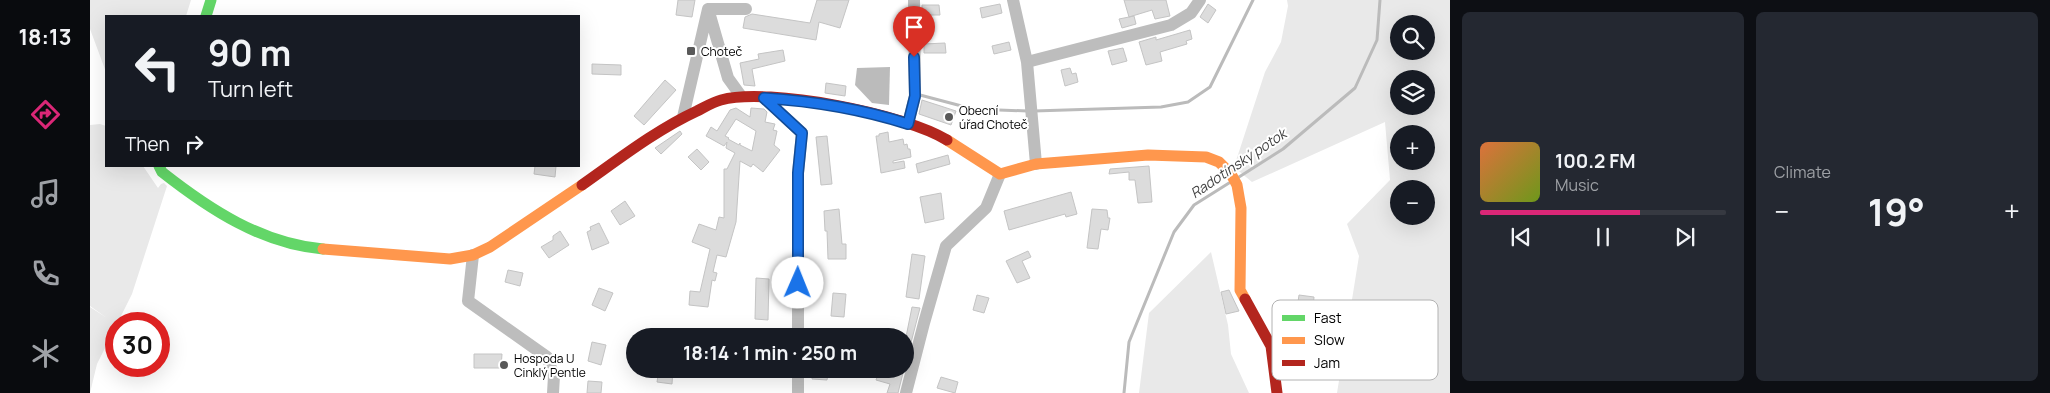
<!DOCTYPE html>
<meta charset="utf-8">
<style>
body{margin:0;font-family:Manrope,sans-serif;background:#242831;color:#f1f3f6;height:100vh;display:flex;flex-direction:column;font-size:19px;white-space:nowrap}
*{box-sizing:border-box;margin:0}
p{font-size:16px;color:#9ea1a6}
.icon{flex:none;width:28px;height:28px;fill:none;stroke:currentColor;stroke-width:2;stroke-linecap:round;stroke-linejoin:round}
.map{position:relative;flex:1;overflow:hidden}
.sheet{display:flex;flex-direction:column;gap:12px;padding:12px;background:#0d0f14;width:600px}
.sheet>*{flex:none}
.banner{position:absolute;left:15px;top:15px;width:475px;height:152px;border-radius:0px;box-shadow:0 5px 20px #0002;background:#171b24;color:#f1f3f6;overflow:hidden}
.fabs{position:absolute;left:1300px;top:15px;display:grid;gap:10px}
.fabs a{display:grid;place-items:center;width:45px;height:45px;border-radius:50%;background:#171b24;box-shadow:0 5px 20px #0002;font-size:25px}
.speed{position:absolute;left:15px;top:312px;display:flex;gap:10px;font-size:25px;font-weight:700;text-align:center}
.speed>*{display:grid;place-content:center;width:65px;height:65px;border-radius:50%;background:#171b24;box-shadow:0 5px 20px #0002;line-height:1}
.speed .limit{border:8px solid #d22;background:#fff;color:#111}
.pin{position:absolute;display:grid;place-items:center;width:42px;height:42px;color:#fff;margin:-51px -21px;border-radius:50% 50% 50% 0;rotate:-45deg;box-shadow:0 0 5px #0007}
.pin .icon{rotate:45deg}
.me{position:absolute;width:55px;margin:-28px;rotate:1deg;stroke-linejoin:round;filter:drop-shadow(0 0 4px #0008)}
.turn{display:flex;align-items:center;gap:18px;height:105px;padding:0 20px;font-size:22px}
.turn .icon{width:65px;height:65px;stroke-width:2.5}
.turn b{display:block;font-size:35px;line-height:42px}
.then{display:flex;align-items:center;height:48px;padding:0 20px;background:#0003;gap:10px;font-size:19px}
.big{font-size:38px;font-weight:700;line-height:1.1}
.sheet .card{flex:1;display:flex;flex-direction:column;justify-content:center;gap:8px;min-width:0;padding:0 18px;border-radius:8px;background:#242831}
.song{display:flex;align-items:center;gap:15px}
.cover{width:60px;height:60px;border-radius:8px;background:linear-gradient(135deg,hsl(20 70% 55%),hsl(80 70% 35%))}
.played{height:5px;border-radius:2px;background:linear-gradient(90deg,#db2777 65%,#363941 65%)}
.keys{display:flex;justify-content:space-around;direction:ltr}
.heat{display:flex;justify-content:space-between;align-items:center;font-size:28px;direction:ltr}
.sheet .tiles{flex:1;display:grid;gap:12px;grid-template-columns:repeat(2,1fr)}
.trip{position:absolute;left:536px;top:328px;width:288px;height:50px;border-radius:25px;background:#171b24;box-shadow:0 5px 20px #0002;font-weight:700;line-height:50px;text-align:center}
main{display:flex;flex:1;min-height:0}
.dock{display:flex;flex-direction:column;width:90px;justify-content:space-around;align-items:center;background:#090b0e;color:#9ea1a6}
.dock .icon{width:35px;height:35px}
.dock .current{color:#db2777}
.dock b{font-size:22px;color:#f1f3f6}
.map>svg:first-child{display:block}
</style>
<main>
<nav class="dock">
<b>18:13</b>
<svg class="icon current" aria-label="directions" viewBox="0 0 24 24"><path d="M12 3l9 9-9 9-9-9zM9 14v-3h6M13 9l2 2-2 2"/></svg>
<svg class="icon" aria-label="music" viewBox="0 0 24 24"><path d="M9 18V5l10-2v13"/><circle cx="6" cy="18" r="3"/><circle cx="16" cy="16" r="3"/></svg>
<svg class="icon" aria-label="phone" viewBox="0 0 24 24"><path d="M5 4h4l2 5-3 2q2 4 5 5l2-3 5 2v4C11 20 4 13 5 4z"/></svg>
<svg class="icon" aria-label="climate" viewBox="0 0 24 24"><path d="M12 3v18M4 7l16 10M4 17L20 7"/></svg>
</nav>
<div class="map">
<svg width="1360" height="393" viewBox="0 0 1360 393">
<rect width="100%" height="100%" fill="#fff"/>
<path fill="#e9e9e9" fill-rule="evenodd" d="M0,0h101l-5,16h-80v56l-16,-43z
M1197,0h163v393h-113l22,-137 -12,-32 43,-44 -5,-58 -133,60 -18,-15 31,-95 16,-30 7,-36zM1309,24h27v27h-27zM1309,79h27v27h-27zM1309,134h27v27h-27zM1309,189h27v27h-27z
M10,124l6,2v40h37l15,22 3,-4 3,-1 3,3 -35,108 -35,70 -7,29v-86l17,11 -17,-12v-181z
M1121,252l17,73 3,29 18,39h-110l10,-80z"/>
<path fill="#bbb" d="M800,67l-1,38 -17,-2 -17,-18 2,-17z"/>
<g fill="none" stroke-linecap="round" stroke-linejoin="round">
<path stroke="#bbb" stroke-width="3" d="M830,95l53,14 55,2
M944,111l127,-4 27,-5 22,-15 43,-87
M1149,177l44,-28 72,-61 22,-48 3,-40
M1034,393l5,-51 45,-110 20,-27 35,-22"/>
</g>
<path fill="#dcdcdc" stroke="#c4c4c4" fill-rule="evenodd" d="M588,0h17l-3,17 -16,-2z
M727,0h32l-9,28 -21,-6 -3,18 -73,-12 2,-11 7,-3 58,9z
M1034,0h42l4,16 -15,3 -3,-9 -23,7z
M910,4l2,9 -20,5 -2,-10z
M1118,4l8,6 -8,13 -8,-6z
M832,5h17l1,10h-18z
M1044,16l2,8 -14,4 -3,-9z
M1100,30l2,9 -6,2 1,3 -27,8 2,9 -16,4 -7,-23 17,-5v3z
M919,42l2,8 -17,4 -2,-8z
M855,43l1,10h-22v-9z
M1033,48l4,13 -15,4 -4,-14z
M693,50l2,11 -33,8 3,17 -11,-1 -4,-22 19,-4 -1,-5z
M502,64l29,1v10l-29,-1z
M980,68l2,6 4,-1 2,9 -13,4 -4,-16z
M575,80l11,10 -32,35 -10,-9z
M736,83l20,3 -1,10 -20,-3z
M832,100l34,11 -5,14 -32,-11z
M646,108l14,9 1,-9 13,1 3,3 -2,10 10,2 -2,6 4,1 -3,14 6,5 -17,22 -10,-8 -2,3 -11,-6 -4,61 -10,35 -9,-2 -4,17 4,1 -2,8 -3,-1 -4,27 -19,-2 1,-14 10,1 10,-43 -18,-7 7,-18 17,6 3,-13 5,1v-49h3l8,-16 -9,-5 1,-6 -3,4 -18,-10 5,-9 6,4 13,-21zM646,119l20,12 -4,20 -12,-6v-2l-1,2 -11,-6 1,-1 -4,-2z
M590,131l2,3 -21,20 -6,-6z
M798,132l1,10 14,-3 1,6 3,-1 1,5h2l1,8 -18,4v2l11,-2 1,7 -24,5 -5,-37h3v-2z
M737,136l5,48 -11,1 -5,-48z
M607,149l12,13 -8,8 -13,-13z
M858,155l2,9 -32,9 -2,-9z
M445,166h21l-1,11 -21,-3z
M1059,166l3,36 -14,1 -3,-23h-6v-8l-20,2 1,-5z
M981,192l6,22 -11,3 -1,-3 -56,16 -5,-19z
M851,193l3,26 -19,4 -5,-26z
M535,201l10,15 -15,9 -9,-14z
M749,209l3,35h4v15h-18l-1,-28h-2l-1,-20z
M1002,209l15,1 1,8h2l-2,12 -7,-1 -3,20 -11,-1z
M509,223l10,20 -17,7 -5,-18 4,-2 -1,-3z
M470,231l9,14 -20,13 -8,-11 12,-7v-4z
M938,251l3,6 -9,4 8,17 -13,5 -11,-22z
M822,254l13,2 -6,43 -13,-2z
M418,270l15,3 -3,13 -15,-4z
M666,278l13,1 -1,41 -13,-1z
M509,288l14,5 -8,18 -13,-6z
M1139,290l10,21 -13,3 -5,-22z
M743,293l13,1 -2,23 -13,-1z
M887,295l12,3 -5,15 -11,-3z
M1209,295l15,2 -3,35h4l-4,29 -11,-1 2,-10h-4l3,-27 -6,-1z
M822,307l8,1 -13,50h-2v-16z
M502,342l14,3 -5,20 -13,-4z
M384,354h28l-1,14h-27z
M569,369h14l-1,15 -15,-2z
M723,369h16l-2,11 -15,-1z
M790,369h24l-6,24h-11l3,-9 -14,-4z
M851,377l17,5 -3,11 -18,-5z
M498,381l14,1 -1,11h-14z"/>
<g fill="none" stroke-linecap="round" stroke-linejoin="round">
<path stroke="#bdbdbd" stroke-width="12" d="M923,0l14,62 9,102
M618,9h38
M619,12l19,66 13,18
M937,62l144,-37 20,-12 9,-13
M674,98l38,35 -4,40v163
M593,117l25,-108
M818,124l7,-28 -1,-96
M383,255l-5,46 79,56 7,19 -1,17
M708,369v24
M816,393l18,-70 22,-77 40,-38 14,-34"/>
<path stroke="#63d668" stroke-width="11" d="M116,16l5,-16
M69,166l3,6c47,37 100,72 161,77"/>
<path stroke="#ff974d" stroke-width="11" d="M857,140l53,34 36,-10 112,-9 58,2 13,5 12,12 6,11 4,23 -1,82 5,9
M233,249l127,10 23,-4 17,-8 92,-62"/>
<path stroke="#b3261e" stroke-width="11" d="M492,185c37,-26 74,-55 115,-74 8,-4 16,-9 24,-11 48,-13 184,14 226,40
M1155,299l26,47 6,47"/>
</g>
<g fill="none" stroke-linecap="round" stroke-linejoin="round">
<g stroke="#114b97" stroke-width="12">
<path id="route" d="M708,283v-110l4,-40 -38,-35c49,3 97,11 144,26l7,-28 -1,-39"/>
</g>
<use href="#route" stroke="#1a73e8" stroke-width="9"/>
</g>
<g fill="#595959" stroke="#fff" stroke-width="2">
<rect x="596" y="46" width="10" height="10" rx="2.5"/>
<circle cx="859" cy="117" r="5"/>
<circle cx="414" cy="365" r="5"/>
</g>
<g text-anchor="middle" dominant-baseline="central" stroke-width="4" stroke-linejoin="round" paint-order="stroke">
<g font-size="12" fill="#000" stroke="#fff" text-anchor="start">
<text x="611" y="51">Choteč</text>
<text x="869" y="110">Obecní<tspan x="869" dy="14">úřad Choteč</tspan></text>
<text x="424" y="358">Hospoda U<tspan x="424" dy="14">Cinklý Pentle</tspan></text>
</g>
<g font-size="14" font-style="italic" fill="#3f3f3f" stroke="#fff">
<text transform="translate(1148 163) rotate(-34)">Radotínský potok</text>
</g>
</g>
<rect x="1182" y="300" width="166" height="80" rx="8" fill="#fff" stroke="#b2b2b2" stroke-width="1"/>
<rect x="1192" y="315" width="23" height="6" fill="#63d668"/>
<rect x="1192" y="337" width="23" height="7" fill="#ff974d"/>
<rect x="1192" y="360" width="23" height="6" fill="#b3261e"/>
<g font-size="14" fill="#000">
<text x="1224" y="323">Fast</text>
<text x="1224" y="345">Slow</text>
<text x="1224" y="368">Jam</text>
</g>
</svg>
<div class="fabs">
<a><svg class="icon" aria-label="search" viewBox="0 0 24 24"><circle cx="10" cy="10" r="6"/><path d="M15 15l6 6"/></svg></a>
<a><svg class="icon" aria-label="layers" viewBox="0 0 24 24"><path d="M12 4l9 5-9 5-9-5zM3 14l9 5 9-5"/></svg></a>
<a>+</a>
<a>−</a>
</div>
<div class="speed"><div class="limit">30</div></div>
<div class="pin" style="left:824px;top:57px;background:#d93025"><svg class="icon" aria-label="arrive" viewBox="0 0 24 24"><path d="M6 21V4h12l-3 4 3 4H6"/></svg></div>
<svg class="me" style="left:708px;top:283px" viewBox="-20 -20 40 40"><circle r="19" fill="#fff"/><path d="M0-13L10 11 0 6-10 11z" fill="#1a73e8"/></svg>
<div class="trip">18:14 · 1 min · 250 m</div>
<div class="banner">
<div class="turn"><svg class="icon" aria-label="left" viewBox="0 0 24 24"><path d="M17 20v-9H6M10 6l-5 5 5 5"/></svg><div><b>90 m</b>Turn left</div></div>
<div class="then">Then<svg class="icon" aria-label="right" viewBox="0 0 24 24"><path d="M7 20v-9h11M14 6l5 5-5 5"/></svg></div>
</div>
</div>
<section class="sheet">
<div class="tiles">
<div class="card">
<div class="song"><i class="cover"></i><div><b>100.2 FM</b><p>Music</p></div></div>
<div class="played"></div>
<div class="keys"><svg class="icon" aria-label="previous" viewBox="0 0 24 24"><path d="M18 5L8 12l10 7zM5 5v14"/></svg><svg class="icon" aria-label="pause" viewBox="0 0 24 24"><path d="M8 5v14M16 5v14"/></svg><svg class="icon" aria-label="next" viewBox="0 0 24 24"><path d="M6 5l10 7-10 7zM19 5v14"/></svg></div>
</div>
<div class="card"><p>Climate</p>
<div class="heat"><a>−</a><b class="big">19°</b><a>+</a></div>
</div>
</div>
</section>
</main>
